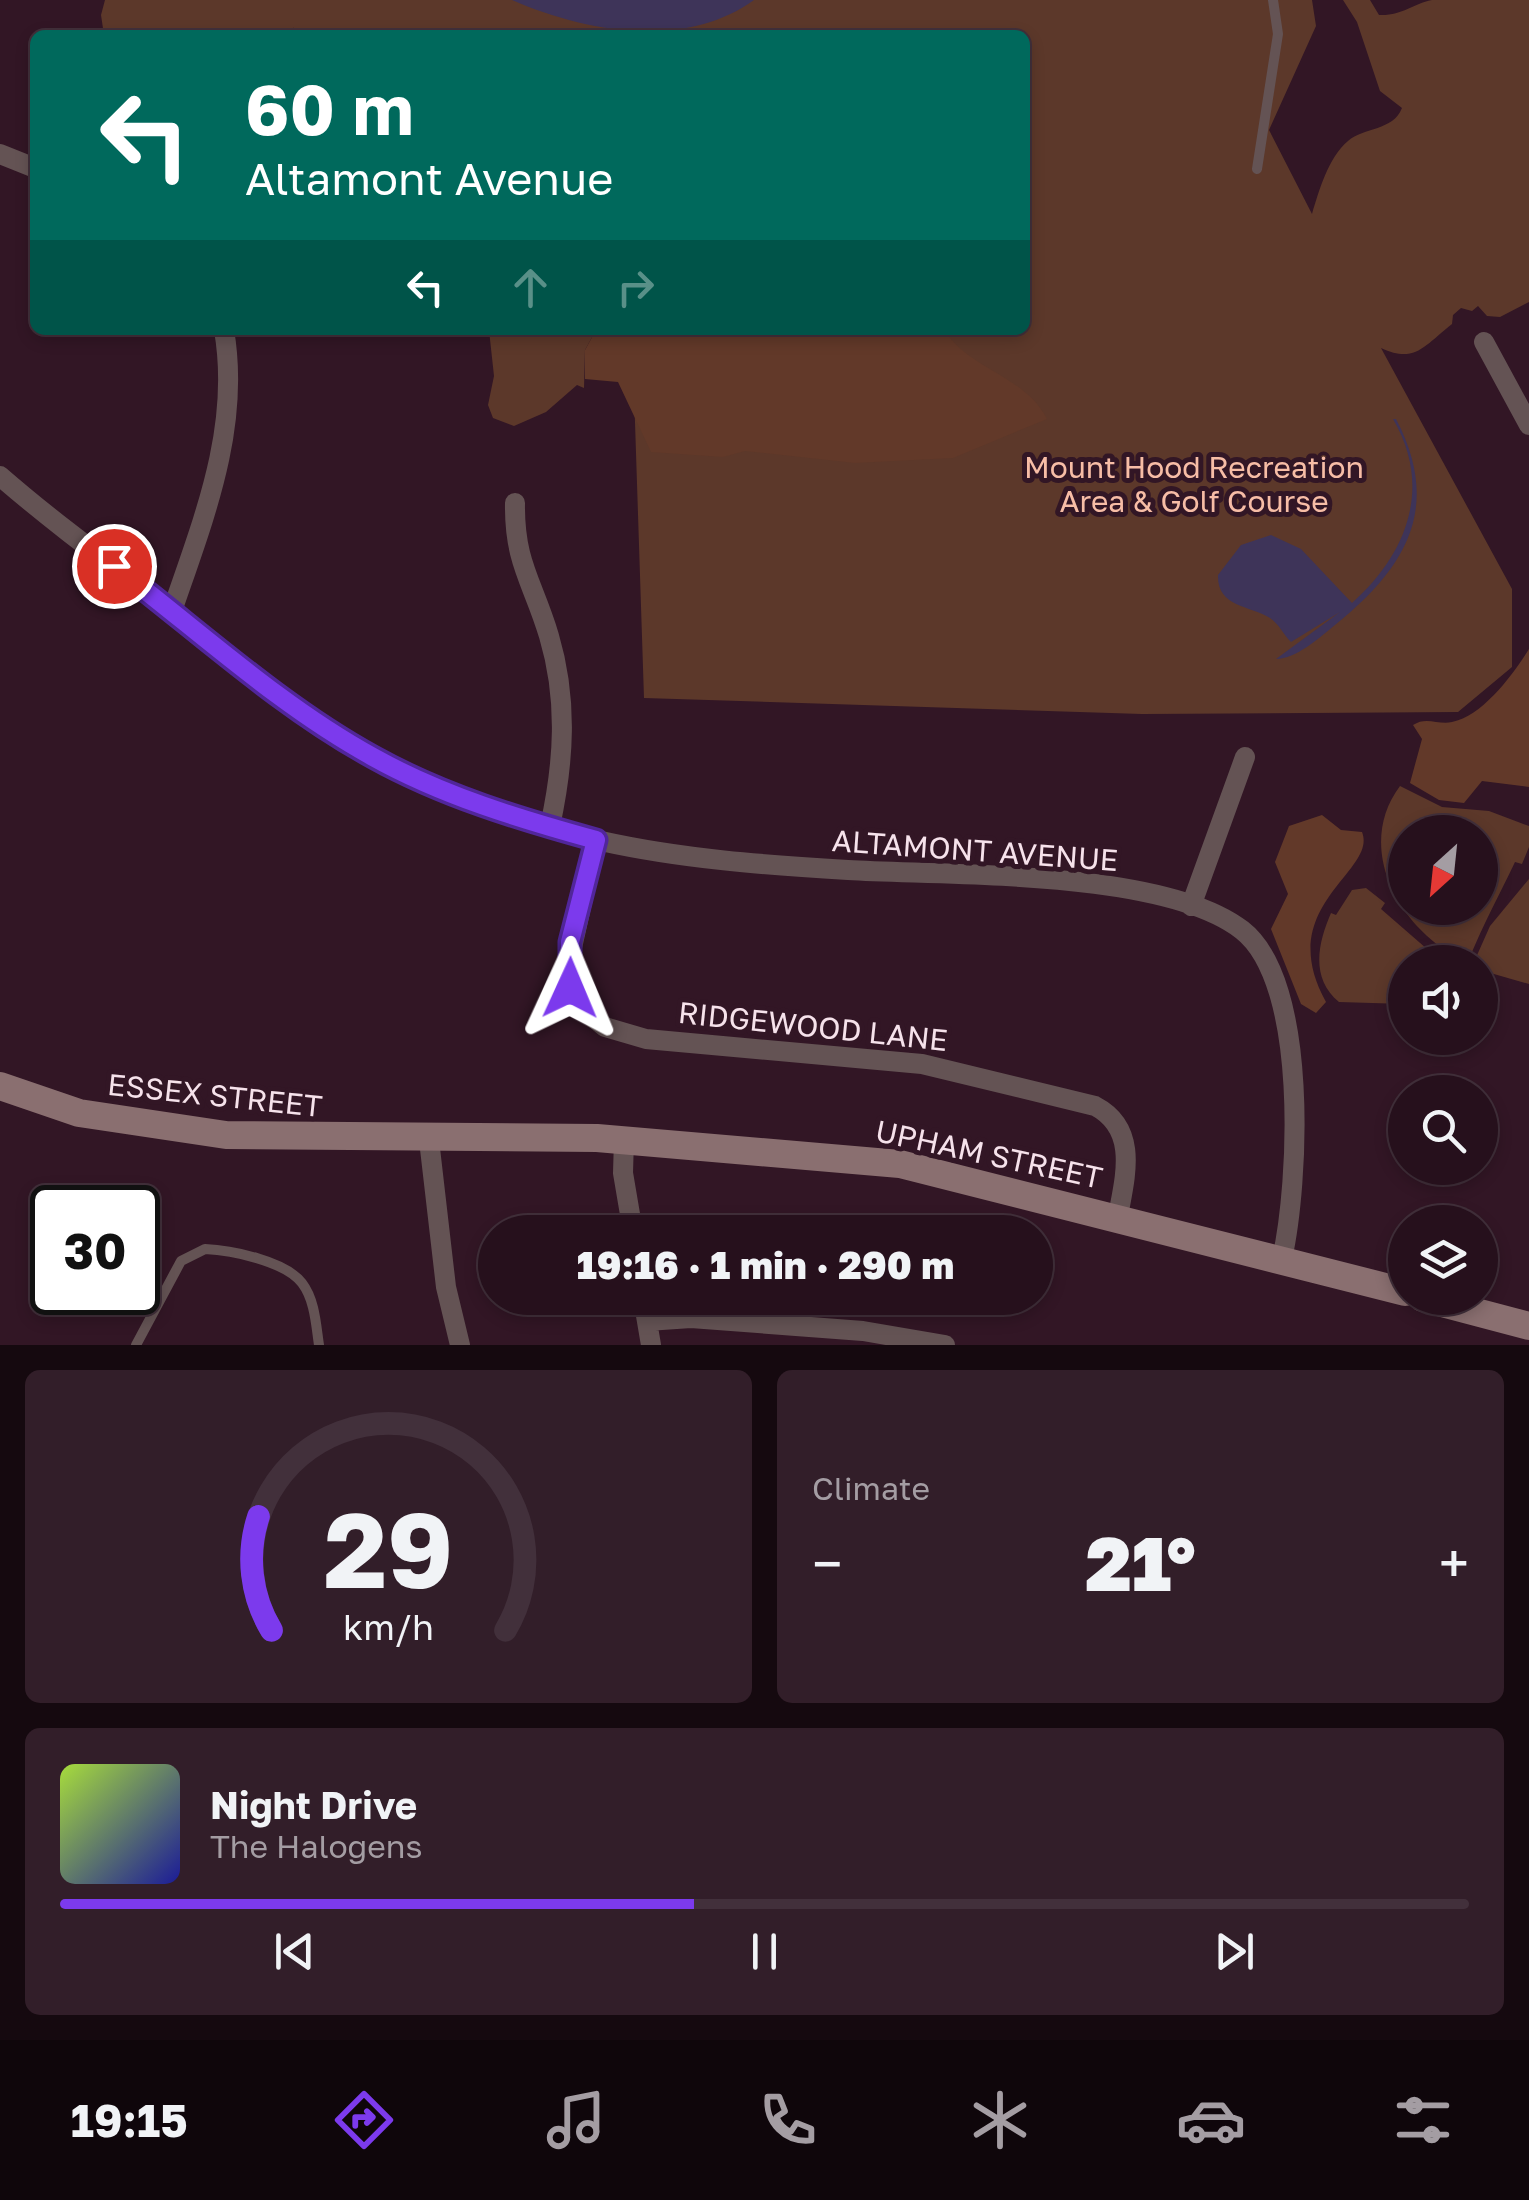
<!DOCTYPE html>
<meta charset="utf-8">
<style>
body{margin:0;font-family:"Golos Text",sans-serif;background:#321e29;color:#f1f3f6;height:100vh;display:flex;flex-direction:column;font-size:38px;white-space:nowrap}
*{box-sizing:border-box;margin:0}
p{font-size:32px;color:#a49da3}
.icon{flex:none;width:55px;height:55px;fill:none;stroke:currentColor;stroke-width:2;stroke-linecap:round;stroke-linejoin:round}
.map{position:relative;height:1345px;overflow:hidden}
.side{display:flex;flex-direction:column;gap:25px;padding:25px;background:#15090f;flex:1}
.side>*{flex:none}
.hud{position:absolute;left:30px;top:30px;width:1000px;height:305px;border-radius:15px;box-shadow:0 5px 15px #0003,0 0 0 2px #42303b;background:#00695c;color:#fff;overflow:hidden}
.needle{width:65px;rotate:207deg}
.buttons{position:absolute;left:1388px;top:815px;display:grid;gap:20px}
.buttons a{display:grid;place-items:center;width:110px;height:110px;border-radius:50%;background:#26101c;box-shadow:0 5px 15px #0003,0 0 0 2px #42303b;font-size:50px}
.speed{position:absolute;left:30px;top:1185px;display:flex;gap:20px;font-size:50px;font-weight:700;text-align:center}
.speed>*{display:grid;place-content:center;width:130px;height:130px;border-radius:50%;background:#26101c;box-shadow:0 5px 15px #0003,0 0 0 2px #42303b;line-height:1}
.speed .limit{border:5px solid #111;border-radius:15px;background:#fff;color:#111}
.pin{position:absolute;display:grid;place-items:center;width:85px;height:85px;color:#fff;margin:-42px;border:5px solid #fff;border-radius:50%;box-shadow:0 2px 10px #0007}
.me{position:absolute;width:110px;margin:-55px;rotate:1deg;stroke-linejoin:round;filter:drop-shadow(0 0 8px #0008)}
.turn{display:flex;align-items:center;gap:35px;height:210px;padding:0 50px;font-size:45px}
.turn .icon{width:130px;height:130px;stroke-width:2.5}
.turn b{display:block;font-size:70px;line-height:85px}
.lanes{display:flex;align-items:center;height:95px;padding:0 50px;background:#0003;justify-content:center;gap:50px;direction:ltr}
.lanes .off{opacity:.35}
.big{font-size:75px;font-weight:800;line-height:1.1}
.side .card{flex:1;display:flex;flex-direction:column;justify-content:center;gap:15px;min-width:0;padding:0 35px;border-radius:15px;background:#321e29}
.side .dial{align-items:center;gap:0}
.dial svg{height:260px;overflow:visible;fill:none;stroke:#42303b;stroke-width:7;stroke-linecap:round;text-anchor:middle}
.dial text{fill:#f1f3f6;stroke:none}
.song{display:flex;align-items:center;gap:30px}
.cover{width:120px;height:120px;border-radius:15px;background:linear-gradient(135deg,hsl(80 70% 55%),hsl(240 70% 35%))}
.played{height:10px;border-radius:5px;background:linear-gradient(90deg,#7c3aed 45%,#42303b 45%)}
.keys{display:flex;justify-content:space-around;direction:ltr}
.heat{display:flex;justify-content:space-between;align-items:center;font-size:55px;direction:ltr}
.side .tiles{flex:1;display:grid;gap:25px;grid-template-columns:1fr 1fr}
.card:last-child{grid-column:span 2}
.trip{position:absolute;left:478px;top:1215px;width:575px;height:100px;border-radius:50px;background:#26101c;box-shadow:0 5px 15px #0003,0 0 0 2px #42303b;font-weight:800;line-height:100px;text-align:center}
.dock{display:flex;height:160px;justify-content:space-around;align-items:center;background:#0f060b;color:#a49da3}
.dock .icon{width:70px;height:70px}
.dock .current{color:#7c3aed}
.dock b{font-size:45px;color:#f1f3f6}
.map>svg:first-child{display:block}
</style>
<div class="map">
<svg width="1529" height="1345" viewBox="0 0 1529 1345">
<rect width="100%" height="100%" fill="#321625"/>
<path fill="#5c382a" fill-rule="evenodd" d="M105,0h1207l4,26 -47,104 43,84c7,-23 16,-56 36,-73 16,-14 45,-10 54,-33l-22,-17 -23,-69 -14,-22h27l9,15c23,1 33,-11 53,-15 30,0 66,0 97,0v302l-29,15 -13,-1 -9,-10 -6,5 -11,-3 -8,7 -1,9c-28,22 -37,40 -71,24l131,241v78l-54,45 -316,2 -498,-16 -12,-368h393v-295h-730l-2,-8v8h-189l-3,-20z
M489,330h107l-11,20 -1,38 -7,-3 -31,27 -32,14 -21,-8 -5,-13 6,-29z
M1400,786l42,21 47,4 40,15v21l-7,17 -7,-2c-15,32 -33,64 -47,100 -65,-27 -116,-112 -68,-176zM1480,832v76h-75v-76z
M1529,879v105l-49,-14v-8h-6l16,-36z
M1366,888l19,15 -4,6 61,53h-37v42l-66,-2c-29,-24 -21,-59 -8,-89l5,2 16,-25z"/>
<path fill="#623929" d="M596,330h348c26,40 80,45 103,89l-94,39 -98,5 -110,-12 -22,6 -72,-5 -33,-70 -33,-3v-29z
M1529,649v138l-47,-6 -18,22 -25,-3 -29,-17 12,-44 -9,-14c13,-9 25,0 39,-3 31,-6 62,-49 77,-73z
M1322,815l19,15 21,2c16,40 -90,73 -36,170l-10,11 -15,-9 -30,-75 17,-35 -13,-32 14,-36z"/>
<path fill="#3e3459" d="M512,0h242c-69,50 -169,32 -242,0z
M1393,419h3c46,88 11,148 -61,206 -16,13 -39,34 -59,34l64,-47 -49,30c-8,-8 -12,-18 -21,-24 -21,-13 -53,-11 -52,-43l23,-30 30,-10 30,14 51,54c55,-49 81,-116 41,-184z"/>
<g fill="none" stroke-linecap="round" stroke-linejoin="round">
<path stroke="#645354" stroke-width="10" d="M1257,169l21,-135 -5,-34
M136,1345l45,-84 24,-12c26,1 80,12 97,34 13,17 14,42 17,62"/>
<path stroke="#645354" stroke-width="20" d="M0,154l35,14
M1484,342l45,83
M0,476c54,47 112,89 169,132 58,45 115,95 178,134 76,47 167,79 254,99 81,18 164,24 247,29 100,6 315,-1 394,60 67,52 57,253 40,329
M515,503c-1,60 18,79 34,133 19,64 15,126 1,190
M172,611c31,-91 69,-183 52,-281
M596,840l-29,130 10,34 28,23 41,12 276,25 173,42c44,23 30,71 23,110
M1191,906l54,-149
M624,1139l-1,34 10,59
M429,1140l17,147 14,58
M643,1298l8,47
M647,1321l44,-3 172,13 82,14"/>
<path stroke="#8a6f70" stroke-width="28" d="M0,1086l79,27 147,22 371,3 303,26 505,128
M1423,1298l106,28"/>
</g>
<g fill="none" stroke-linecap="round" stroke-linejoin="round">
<g stroke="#51269a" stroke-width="25">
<path id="route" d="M114,566c85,65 166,140 259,191 70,39 147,62 223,83l-26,102v46"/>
</g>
<use href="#route" stroke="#7c3aed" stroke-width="18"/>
</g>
<g text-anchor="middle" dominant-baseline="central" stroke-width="10" stroke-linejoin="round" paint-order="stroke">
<g font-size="30" fill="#f7bda6" stroke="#321625">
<text x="1194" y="467">Mount Hood Recreation<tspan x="1194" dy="34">Area &amp; Golf Course</tspan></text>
</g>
<g font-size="30" fill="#f6e2eb" stroke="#321625">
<text transform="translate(975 850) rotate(4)">ALTAMONT AVENUE</text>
<text transform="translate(813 1026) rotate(6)">RIDGEWOOD LANE</text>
<text transform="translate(215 1095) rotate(6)">ESSEX STREET</text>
<text transform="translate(989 1154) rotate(12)">UPHAM STREET</text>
</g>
</g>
</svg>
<div class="buttons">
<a><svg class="needle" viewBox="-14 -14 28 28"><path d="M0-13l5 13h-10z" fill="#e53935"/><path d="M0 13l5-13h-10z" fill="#a49da3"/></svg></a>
<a><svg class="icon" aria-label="sound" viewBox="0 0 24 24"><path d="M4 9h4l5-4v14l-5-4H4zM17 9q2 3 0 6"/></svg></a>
<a><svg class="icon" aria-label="search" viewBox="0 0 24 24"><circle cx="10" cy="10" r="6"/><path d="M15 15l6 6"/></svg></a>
<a><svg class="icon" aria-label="layers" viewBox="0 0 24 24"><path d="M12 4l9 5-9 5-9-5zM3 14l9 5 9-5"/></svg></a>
</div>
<div class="speed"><div class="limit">30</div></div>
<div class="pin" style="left:114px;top:566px;background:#d93025"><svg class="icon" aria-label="arrive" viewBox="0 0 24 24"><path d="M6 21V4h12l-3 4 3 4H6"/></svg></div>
<svg class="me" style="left:570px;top:988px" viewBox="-20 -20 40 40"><path d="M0-17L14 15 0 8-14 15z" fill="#7c3aed" stroke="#fff" stroke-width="4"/></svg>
<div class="trip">19:16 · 1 min · 290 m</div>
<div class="hud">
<div class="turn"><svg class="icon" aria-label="left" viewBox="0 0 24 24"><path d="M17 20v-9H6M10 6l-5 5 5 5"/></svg><div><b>60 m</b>Altamont Avenue</div></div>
<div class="lanes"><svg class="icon" aria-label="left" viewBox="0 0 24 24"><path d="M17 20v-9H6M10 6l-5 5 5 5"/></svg><svg class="icon off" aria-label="ahead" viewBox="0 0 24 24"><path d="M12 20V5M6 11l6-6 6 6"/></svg><svg class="icon off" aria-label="right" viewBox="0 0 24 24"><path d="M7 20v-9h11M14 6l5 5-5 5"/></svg></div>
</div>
</div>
<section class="side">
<div class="tiles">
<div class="card dial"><svg viewBox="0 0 100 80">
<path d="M14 69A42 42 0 1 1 86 69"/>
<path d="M14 69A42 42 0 0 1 10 34" stroke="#7c3aed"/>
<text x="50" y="56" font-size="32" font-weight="700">29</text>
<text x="50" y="72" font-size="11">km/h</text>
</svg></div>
<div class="card"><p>Climate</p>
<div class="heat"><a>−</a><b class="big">21°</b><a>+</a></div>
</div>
<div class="card">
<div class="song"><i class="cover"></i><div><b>Night Drive</b><p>The Halogens</p></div></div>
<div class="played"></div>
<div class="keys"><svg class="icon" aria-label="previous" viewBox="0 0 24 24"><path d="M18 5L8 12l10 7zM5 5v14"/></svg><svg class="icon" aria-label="pause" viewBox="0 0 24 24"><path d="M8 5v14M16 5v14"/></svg><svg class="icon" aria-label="next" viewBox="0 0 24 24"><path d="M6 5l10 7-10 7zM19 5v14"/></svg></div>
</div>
</div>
</section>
<nav class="dock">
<b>19:15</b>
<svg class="icon current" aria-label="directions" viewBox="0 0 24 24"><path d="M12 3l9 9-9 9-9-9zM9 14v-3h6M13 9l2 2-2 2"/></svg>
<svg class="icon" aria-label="music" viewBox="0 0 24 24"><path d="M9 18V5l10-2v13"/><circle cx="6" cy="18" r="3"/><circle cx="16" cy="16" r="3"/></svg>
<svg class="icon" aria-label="phone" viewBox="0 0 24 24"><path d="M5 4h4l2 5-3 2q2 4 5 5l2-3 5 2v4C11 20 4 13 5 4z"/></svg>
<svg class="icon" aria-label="climate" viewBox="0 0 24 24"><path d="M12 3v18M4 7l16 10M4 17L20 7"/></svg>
<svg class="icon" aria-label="car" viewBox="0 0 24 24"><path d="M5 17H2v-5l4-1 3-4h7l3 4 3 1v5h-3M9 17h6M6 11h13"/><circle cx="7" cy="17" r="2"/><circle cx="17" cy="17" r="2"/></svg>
<svg class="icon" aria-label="filters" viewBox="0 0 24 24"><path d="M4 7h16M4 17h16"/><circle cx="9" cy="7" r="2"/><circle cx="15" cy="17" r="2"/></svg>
</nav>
